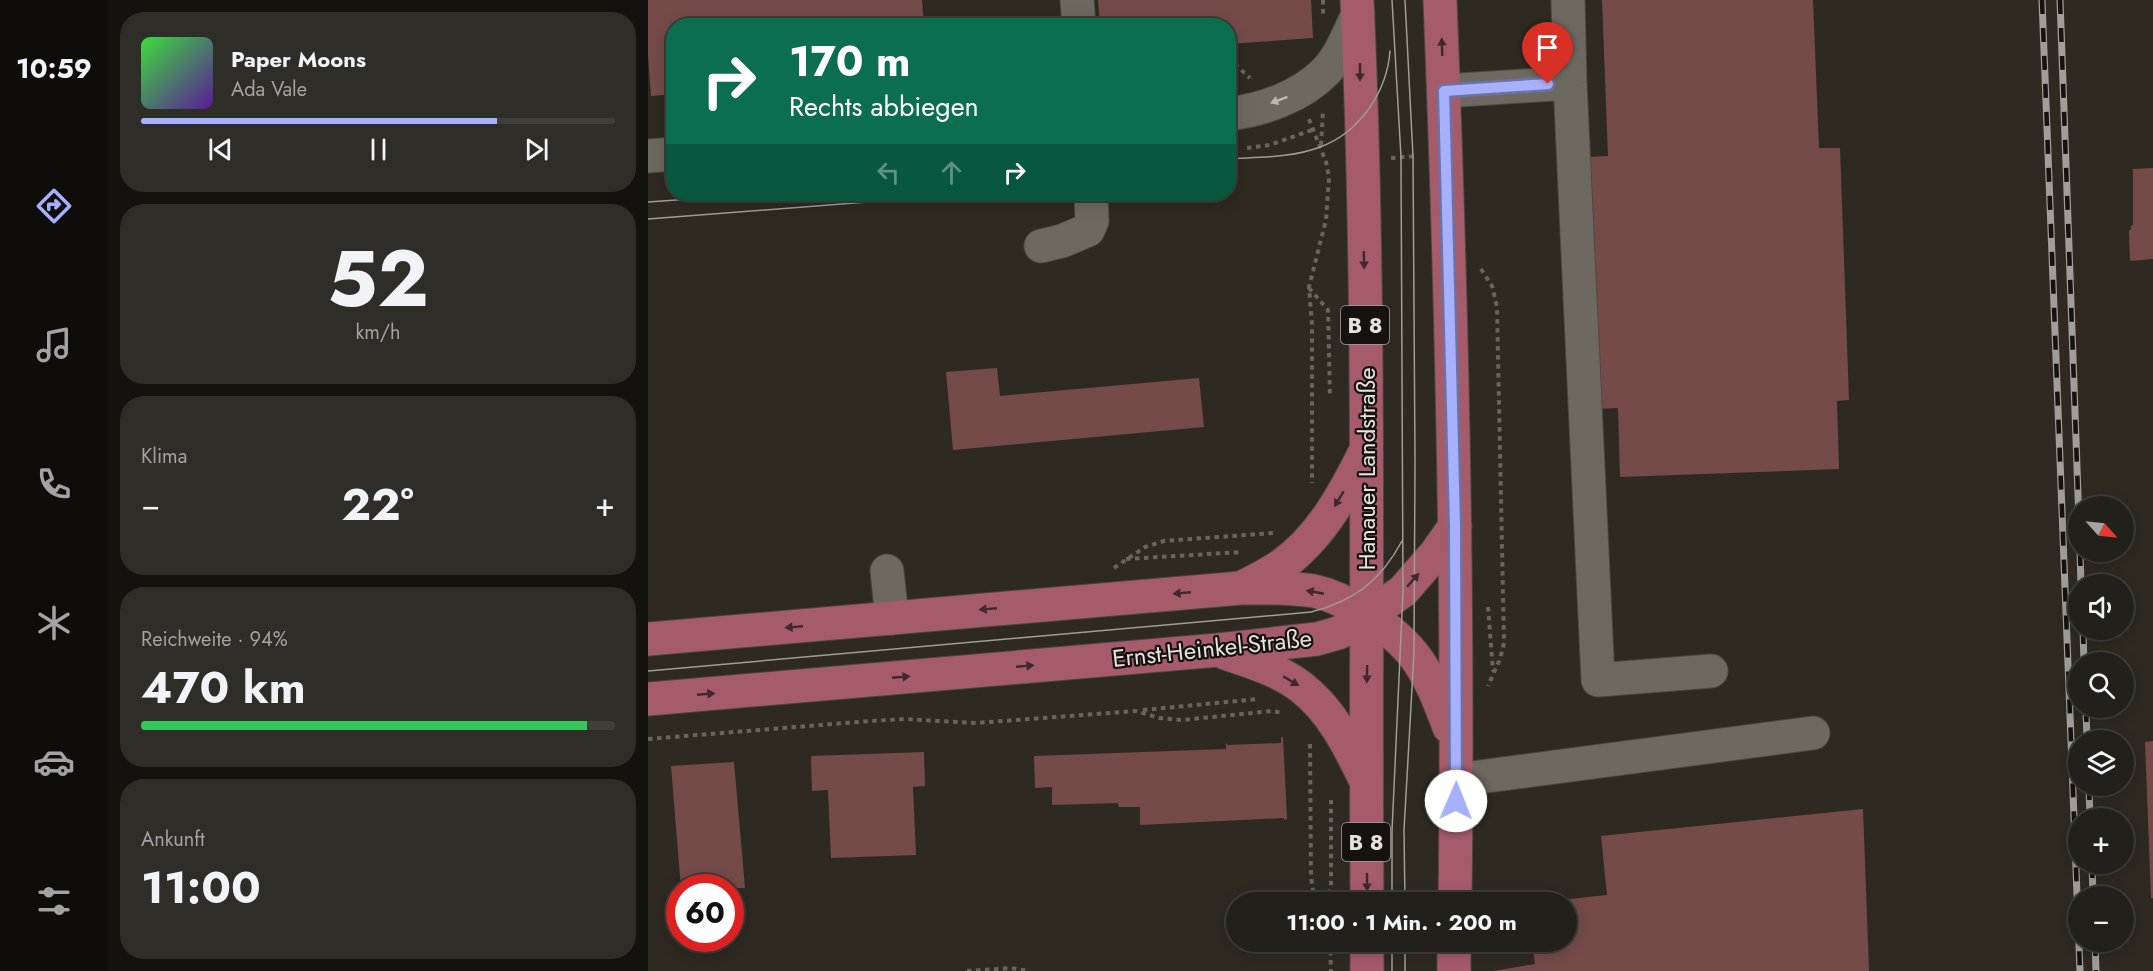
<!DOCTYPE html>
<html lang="de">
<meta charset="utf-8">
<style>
body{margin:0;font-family:Jost,sans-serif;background:#2e2d27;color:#f1f3f6;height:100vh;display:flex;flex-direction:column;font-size:22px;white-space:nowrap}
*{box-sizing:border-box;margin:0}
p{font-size:20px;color:#a2a3a2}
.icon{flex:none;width:33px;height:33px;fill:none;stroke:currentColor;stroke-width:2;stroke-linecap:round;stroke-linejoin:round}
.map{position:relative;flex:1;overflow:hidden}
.drawer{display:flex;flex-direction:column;gap:12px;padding:12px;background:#13120e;width:540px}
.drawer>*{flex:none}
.hud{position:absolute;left:18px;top:18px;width:570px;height:183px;border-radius:24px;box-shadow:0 3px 15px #0003,0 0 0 2px #3f3e39;background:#0b6e4f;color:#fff;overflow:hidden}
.needle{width:39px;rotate:117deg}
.fabs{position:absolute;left:1420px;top:496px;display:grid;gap:12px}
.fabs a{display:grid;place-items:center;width:66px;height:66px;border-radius:50%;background:#22201a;box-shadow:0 3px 15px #0003,0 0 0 2px #3f3e39;font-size:30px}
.speed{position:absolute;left:18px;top:874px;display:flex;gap:12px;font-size:30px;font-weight:700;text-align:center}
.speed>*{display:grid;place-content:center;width:78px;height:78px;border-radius:50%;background:#22201a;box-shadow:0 3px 15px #0003,0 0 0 2px #3f3e39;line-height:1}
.speed .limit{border:9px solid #d22;background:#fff;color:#111}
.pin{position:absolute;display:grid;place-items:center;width:51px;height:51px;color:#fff;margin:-62px -26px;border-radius:50% 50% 50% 0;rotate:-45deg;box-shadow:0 0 6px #0007}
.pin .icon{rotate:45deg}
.me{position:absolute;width:66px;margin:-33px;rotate:1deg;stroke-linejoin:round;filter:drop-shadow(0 0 4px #0008)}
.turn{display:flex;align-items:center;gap:21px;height:126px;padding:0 24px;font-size:27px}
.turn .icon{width:78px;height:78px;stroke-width:2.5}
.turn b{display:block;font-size:42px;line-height:51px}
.lanes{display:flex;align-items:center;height:57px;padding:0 24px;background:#0003;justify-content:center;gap:30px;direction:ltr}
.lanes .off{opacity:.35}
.big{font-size:45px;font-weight:700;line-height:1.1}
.drawer .widget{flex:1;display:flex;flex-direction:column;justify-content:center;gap:9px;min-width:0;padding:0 21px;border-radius:24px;background:#2e2d27}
.drawer .dial{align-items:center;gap:0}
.dial b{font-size:78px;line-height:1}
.song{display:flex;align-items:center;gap:18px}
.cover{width:72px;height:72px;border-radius:9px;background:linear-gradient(135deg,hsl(120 70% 55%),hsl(270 70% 35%))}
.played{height:6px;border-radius:3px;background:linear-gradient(90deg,#a7b0fc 75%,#3f3e39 75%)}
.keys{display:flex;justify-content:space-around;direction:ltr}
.heat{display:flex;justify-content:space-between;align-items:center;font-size:33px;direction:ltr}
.charge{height:9px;border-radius:4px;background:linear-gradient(90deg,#34c759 94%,#3f3e39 0)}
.trip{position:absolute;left:578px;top:892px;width:351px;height:60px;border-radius:30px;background:#22201a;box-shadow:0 3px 15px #0003,0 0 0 2px #3f3e39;font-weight:700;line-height:60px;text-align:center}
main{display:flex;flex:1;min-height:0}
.tab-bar{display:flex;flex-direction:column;width:108px;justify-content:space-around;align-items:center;background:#0e0d0a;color:#a2a3a2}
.tab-bar .icon{width:42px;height:42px}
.tab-bar .selected{color:#a7b0fc}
.tab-bar b{font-size:27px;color:#f1f3f6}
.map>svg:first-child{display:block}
</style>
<main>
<nav class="tab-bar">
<b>10:59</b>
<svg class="icon selected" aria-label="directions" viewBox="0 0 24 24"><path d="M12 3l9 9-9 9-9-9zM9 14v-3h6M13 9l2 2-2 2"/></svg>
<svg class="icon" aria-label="music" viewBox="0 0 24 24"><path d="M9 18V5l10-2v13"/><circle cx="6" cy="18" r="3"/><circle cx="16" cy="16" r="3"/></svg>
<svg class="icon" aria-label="phone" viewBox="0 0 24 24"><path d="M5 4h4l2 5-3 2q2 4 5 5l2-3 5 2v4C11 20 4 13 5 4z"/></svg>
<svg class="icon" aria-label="climate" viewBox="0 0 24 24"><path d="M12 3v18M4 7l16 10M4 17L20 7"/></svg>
<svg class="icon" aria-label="car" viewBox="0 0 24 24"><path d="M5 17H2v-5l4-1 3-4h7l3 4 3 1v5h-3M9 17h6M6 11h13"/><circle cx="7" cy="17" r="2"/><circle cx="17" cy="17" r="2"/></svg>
<svg class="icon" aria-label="filters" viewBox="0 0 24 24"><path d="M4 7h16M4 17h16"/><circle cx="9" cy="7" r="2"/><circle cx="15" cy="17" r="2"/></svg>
</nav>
<section class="drawer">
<div class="widget">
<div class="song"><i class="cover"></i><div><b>Paper Moons</b><p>Ada Vale</p></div></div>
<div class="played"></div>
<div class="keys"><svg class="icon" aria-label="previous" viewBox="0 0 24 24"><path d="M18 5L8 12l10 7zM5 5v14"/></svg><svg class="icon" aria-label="pause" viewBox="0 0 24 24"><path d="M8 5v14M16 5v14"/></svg><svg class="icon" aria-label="next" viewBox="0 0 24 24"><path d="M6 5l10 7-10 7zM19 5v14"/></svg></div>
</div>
<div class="widget dial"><b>52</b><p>km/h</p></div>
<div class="widget"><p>Klima</p>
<div class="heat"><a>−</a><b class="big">22°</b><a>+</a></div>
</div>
<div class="widget"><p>Reichweite · 94%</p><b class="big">470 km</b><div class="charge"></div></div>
<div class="widget"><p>Ankunft</p><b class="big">11:00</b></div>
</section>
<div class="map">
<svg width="1505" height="971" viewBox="0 0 1505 971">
<rect width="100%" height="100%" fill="#2e2a22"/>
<path fill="#754b4a" d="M0,0h274l2,26h-250v68l-23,2 -3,-41z
M450,0h213l2,38 -85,6v-18h-128z
M954,0h211l6,148h21l9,252 -12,1 2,68 -219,8 -2,-69 -22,1 -9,-252 21,-1z
M1505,168v91l-23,2 -1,-31h2v-4l2,-1v-56z
M349,368l3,28 199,-18 5,49 -251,23 -7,-78z
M633,737h2l4,82 -3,1v-2l-144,7v-18h-21l-1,-4 -66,2v-18l-17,1 -1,-32 192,-7v-6l2,2 53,-2z
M1505,741v157h-2l-6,-156z
M276,752l1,34 -12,1 3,68 -85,3 -3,-68 -16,1 -1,-35z
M86,762l11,126h-64l-10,-122z
M1215,809l6,162h-376l42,-7 -3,-22h34v-39h-15v-2l56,-6 -6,-59z"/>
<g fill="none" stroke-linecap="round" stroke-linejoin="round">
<g stroke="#4c4842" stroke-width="35">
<path id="minor" d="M429,0l2,26
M920,0l2,83 28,597 113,-9
M796,91l126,-8
M580,114c35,-4 74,-18 98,-43 15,-16 23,-38 32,-57
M0,156l26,-2
M393,246l21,-5 26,-11 4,-9 -1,-27
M239,571l5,47
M808,780l357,-47"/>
</g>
<g stroke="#4c4842" stroke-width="35">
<path id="major" d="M709,0c14,301 8,602 10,903
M792,0c12,301 19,602 15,903
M593,588c14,-7 28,-14 41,-23 39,-28 62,-71 83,-113
M0,639l593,-51c24,0 49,-1 73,3 18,4 34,12 50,22 52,32 64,58 85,114
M577,653c26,9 54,17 76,34 30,23 47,57 63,90
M0,699l570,-49 99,-11 21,-6 15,-7 50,-35 33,-38 19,-27
M719,942v29
M806,971v-29"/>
</g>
<path stroke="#69655e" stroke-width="4" stroke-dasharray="4.5 4.5" stroke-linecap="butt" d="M675,0v14
M580,58l22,20
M661,119l17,43 3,16 -3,42 -17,67 3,38v158
M673,145l2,-34
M599,148l23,-3 42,-15
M743,158l26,-2
M833,269l11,17 5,21 7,336 -4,16 -12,27
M661,288l19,22 2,87
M478,559l116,-7
M466,568l31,-21 19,-6 109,-8
M840,607l5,64
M495,710l115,-11
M0,739l222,-18 36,-2 70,4 160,-12 23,7 23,2 90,-9 11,2
M662,744l1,133 2,14 6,12
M680,903l3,-19v-84
M682,942l1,29
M319,971l44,-3 18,3"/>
<use href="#minor" stroke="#6e6960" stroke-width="33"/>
<use href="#major" stroke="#a65b6b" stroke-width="33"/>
<path stroke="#a19e98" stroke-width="1.5" d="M580,159c30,-2 64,-1 92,-12 39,-14 67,-55 70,-96
M0,202l113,-8
M0,219l245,-19 40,-6
M0,671l663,-59c44,-11 70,-32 91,-71
M744,903v-72l11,-240 -2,-434 -9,-157
M757,903l-1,-73 10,-177 1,-192 -2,-305 -8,-156
M744,942v29
M757,942v29"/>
<g stroke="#a19e98" stroke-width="7">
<path id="rail" d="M1394,0l38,971
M1412,0l19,522
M1432,552l1,33
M1435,630l1,33
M1438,708l1,33
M1441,786l1,33
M1444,864l1,33
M1447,942l1,29"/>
</g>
<use href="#rail" stroke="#15120f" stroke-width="4.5" stroke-dasharray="14" stroke-linecap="butt"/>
</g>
<defs><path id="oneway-solid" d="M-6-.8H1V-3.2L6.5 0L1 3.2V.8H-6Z" transform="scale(1.5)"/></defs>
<g fill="#40282b">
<use href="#oneway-solid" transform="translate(794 47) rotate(-92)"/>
<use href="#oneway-solid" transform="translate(712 72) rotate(90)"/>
<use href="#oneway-solid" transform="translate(716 260) rotate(89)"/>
<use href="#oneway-solid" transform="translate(691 499) rotate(121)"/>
<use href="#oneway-solid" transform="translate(765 580) rotate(-49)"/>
<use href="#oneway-solid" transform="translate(667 592) rotate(-169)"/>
<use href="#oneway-solid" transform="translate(534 593) rotate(175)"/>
<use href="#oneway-solid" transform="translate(340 609) rotate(175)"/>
<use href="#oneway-solid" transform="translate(146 627) rotate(175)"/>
<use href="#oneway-solid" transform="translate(377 666) rotate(-5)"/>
<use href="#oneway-solid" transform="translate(719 674) rotate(91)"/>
<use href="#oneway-solid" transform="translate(253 677) rotate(-5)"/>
<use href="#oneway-solid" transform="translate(643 681) rotate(31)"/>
<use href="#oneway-solid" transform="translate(58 694) rotate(-5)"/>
<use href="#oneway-solid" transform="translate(719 882) rotate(90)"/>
</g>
<use fill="#bcb8b2" href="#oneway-solid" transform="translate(631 100) rotate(159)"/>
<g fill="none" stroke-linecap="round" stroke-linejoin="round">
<g stroke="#6d72a4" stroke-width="15">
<path id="route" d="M808,801l-1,-276 -11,-434 104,-7"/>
</g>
<use href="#route" stroke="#a7b0fc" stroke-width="10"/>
</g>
<g text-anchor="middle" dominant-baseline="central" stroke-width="4.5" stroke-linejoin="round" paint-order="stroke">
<g fill="#15120f" stroke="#a7a4a0" stroke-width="1.5">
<rect x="693" y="306" width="48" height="38" rx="4.5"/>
<rect x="694" y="823" width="48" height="38" rx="4.5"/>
</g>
<g font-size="22" font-weight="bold" fill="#e6e3de">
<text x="717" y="325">B 8</text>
<text x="718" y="842">B 8</text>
</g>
<g font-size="24" fill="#e6e3de" stroke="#15120f">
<text transform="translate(718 469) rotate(-90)">Hanauer Landstraße</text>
<text transform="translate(564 648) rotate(-6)">Ernst-Heinkel-Straße</text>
</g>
</g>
</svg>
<div class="fabs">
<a><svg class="needle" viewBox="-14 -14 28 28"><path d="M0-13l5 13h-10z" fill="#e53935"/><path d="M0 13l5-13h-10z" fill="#a2a3a2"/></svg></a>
<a><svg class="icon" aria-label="sound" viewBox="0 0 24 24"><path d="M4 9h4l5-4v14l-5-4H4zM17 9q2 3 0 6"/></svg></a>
<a><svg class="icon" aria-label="search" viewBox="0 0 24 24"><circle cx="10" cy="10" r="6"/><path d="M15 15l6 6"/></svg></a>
<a><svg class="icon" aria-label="layers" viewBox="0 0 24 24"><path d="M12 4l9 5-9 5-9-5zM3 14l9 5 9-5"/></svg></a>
<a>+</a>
<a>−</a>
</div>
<div class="speed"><div class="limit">60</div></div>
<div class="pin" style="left:900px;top:84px;background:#d93025"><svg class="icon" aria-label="arrive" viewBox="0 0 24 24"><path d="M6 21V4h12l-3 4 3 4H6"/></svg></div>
<svg class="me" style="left:808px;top:801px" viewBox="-20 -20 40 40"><circle r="19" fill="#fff"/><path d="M0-13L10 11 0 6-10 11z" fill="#a7b0fc"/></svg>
<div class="trip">11:00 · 1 Min. · 200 m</div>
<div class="hud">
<div class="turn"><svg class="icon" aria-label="right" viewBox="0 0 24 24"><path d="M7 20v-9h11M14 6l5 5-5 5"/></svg><div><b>170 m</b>Rechts abbiegen</div></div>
<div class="lanes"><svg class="icon off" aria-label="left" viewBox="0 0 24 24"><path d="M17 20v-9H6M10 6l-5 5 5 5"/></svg><svg class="icon off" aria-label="ahead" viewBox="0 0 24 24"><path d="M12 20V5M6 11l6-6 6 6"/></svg><svg class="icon" aria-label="right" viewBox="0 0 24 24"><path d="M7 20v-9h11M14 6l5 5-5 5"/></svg></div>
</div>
</div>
</main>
